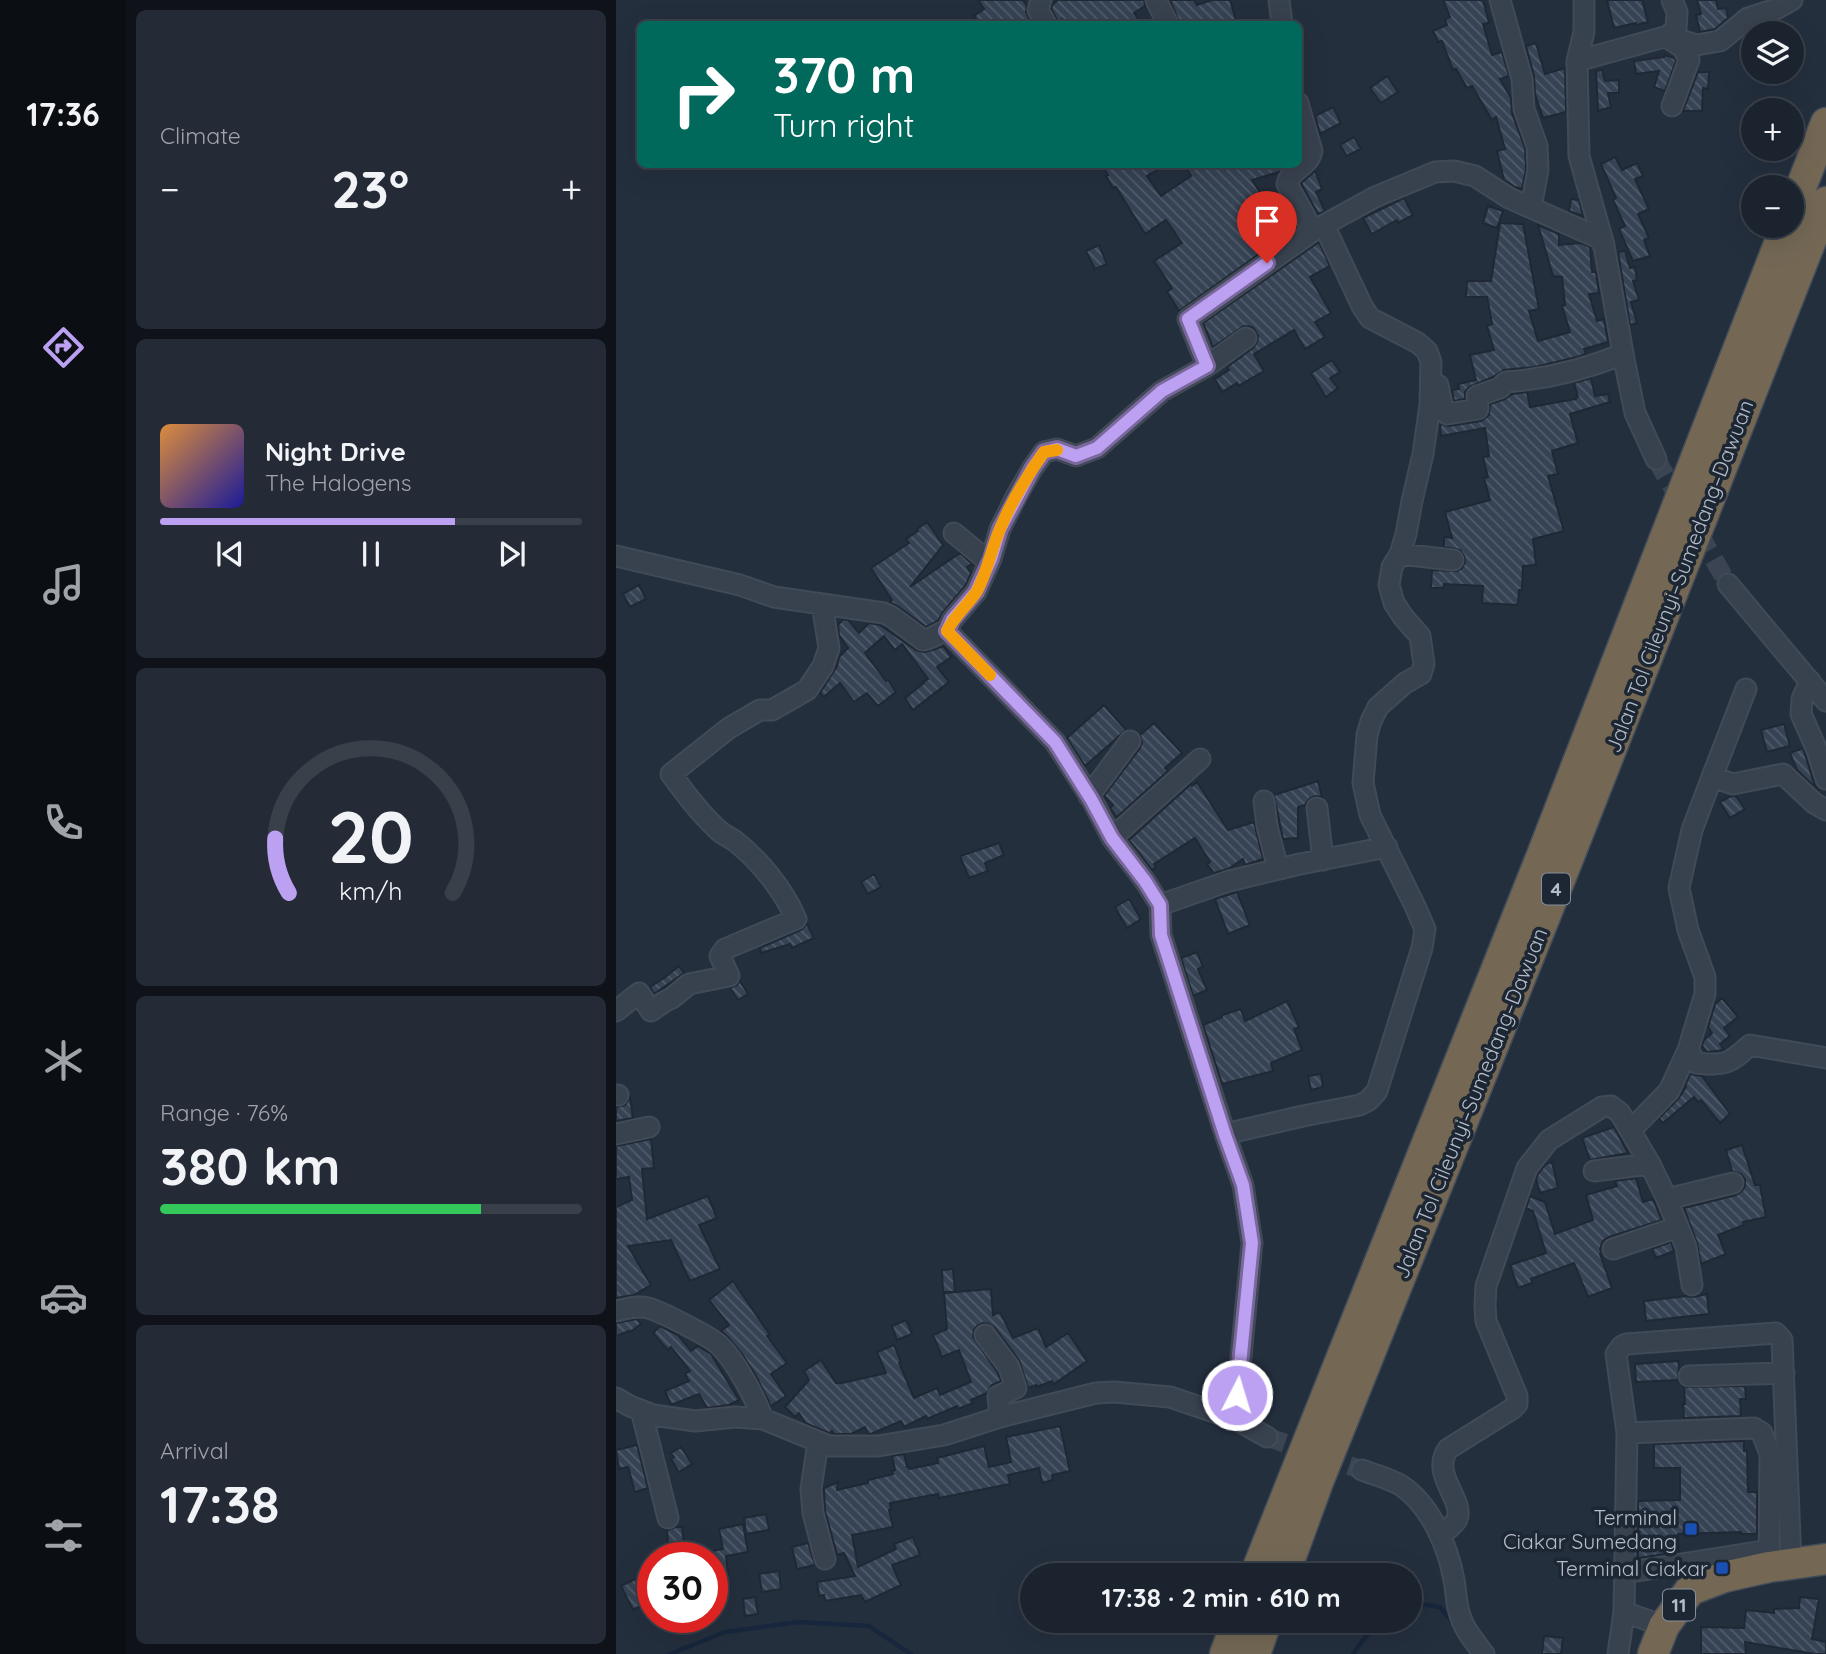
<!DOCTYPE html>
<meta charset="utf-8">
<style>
body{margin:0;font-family:Quicksand,sans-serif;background:#242b36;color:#f1f3f6;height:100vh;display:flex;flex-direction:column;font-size:26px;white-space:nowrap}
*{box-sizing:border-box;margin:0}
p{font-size:23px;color:#a0a4aa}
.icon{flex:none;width:38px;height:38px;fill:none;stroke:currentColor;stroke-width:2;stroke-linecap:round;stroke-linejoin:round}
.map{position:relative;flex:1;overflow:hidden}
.sheet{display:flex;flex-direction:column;gap:10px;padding:10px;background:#0f1319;width:490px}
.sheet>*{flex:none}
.top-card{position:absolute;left:21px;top:21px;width:665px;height:147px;border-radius:10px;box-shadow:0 7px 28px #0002,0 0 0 2px #39404a;background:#00695c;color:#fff;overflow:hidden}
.fabs{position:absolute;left:1125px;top:21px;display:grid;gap:14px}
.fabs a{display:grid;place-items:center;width:63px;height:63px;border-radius:50%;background:#1b232e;box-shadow:0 7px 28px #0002,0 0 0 2px #39404a;font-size:35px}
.speed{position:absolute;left:21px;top:1542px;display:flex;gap:14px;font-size:35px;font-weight:700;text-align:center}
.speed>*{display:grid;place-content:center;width:91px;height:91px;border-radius:50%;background:#1b232e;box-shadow:0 7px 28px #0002,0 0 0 2px #39404a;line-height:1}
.speed .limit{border:10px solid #d22;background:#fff;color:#111}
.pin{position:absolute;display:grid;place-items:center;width:60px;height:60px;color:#fff;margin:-72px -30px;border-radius:50% 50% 50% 0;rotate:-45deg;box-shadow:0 0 7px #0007}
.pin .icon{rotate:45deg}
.me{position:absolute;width:77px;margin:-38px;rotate:5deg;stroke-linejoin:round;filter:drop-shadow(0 0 5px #0008)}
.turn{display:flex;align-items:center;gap:24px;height:147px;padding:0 21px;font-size:32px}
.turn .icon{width:91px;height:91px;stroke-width:2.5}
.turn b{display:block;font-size:49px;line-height:60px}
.big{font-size:52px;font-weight:700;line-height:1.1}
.sheet .card{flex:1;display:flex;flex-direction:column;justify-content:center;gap:10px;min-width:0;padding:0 24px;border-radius:10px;background:#242b36}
.sheet .dial{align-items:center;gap:0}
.dial svg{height:182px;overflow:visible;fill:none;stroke:#39404a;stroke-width:7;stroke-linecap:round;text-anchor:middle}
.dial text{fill:#f1f3f6;stroke:none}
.song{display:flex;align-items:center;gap:21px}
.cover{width:84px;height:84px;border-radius:10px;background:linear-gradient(135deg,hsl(30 70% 55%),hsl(240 70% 35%))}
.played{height:7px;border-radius:4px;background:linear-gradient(90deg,#bca0f2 70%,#39404a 70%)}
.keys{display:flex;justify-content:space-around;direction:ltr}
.heat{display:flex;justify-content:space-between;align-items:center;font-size:38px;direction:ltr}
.charge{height:10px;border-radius:5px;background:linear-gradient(90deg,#34c759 76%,#39404a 0)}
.trip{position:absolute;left:404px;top:1563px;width:402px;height:70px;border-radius:35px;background:#1b232e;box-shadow:0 7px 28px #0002,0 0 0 2px #39404a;font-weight:700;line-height:70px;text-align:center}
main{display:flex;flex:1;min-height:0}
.menu{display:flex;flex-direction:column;width:126px;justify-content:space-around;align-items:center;background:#0b0e12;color:#a0a4aa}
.menu .icon{width:49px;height:49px}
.menu .active{color:#bca0f2}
.menu b{font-size:32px;color:#f1f3f6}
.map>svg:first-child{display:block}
</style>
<main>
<nav class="menu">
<b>17:36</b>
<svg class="icon active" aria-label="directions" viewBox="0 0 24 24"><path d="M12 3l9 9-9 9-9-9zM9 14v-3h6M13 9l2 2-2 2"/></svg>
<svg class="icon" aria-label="music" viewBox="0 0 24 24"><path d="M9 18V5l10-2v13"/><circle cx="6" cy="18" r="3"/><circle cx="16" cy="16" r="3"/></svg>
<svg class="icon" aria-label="phone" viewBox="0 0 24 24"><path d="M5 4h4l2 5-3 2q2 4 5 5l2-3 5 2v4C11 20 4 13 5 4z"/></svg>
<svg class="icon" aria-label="climate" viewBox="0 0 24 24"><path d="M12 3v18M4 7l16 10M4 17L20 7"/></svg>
<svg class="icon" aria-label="car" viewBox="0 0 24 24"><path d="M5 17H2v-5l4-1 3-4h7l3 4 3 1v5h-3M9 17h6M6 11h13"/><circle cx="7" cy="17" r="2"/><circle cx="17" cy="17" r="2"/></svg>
<svg class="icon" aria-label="filters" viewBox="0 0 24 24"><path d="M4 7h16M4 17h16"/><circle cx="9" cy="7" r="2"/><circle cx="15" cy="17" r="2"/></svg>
</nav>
<section class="sheet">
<div class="card"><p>Climate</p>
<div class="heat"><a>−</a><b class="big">23°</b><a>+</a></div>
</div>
<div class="card">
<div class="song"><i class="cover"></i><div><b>Night Drive</b><p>The Halogens</p></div></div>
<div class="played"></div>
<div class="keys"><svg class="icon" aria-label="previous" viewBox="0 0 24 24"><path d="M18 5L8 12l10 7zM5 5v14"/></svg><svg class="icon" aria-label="pause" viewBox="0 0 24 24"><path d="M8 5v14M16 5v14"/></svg><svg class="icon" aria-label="next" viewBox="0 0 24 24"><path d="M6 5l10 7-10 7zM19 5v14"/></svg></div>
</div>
<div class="card dial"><svg viewBox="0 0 100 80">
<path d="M14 69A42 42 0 1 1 86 69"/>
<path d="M14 69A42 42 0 0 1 8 45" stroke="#bca0f2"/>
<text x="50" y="56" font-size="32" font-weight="700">20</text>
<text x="50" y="72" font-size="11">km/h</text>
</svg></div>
<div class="card"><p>Range · 76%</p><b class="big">380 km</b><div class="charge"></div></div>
<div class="card"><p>Arrival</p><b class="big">17:38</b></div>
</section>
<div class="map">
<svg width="1210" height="1654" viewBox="0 0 1210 1654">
<defs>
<pattern id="building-back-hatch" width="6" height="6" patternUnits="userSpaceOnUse" patternTransform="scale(1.75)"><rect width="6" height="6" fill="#364354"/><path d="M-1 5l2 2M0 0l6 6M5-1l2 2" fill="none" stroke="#515c6b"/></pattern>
</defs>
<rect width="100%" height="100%" fill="#242f3e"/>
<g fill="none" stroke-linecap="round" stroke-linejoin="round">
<path stroke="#17263c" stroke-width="4.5" d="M794,1605l10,-1 20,3 14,17
M54,1654l55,-22 73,-10 71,4 42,28
M737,1654l22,-30 6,-4"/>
</g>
<path fill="url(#building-back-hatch)" stroke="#1f2835" stroke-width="2" d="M362,0h45l4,6 -1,6 4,8 -6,4h-44l-6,-8 10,-7z
M442,0h86l1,6 -11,7 8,11h-76l-4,-5 -4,3 -7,-14 2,-4z
M554,0h24l3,5 15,-5h18l7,24h-30l-1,-4 -15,4h-11z
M827,0h40l6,23 -6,1 9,31 10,-3 7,24 -9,3 11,19 1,15 13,35 1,21 -4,20 -7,-2 -11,-7 -7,-29 8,-2 -9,-32 -4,3 -20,-34 -5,2 -11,-19 -3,1 -11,-29 -4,1 -5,-11 14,-6 -2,-6 5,-2z
M991,0h35l6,22 -12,3v-2l-22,5z
M1081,0h19l2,9 8,-1 2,10 -13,11 -15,3 -4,-17 5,-1z
M920,43l9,31 20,-6 1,44 -23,6 -8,-24 -1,-18 -8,-30z
M1049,55l9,3 2,3 -11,30 -11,-4 5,-16 -23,3 -2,-13 30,-4z
M986,70l3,11 14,-1v13h-11l3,14 -13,4 -2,-40z
M1082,72h11l-1,17 -5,-1 -1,23h-19z
M771,76l11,16 -17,11 -11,-15z
M717,107l8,16 -21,11 -5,-18z
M738,137l7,12 -14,7 -7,-11z
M999,157l7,13 15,-7 6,13 -8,3 14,30 -11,5 11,24 -5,2 6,16 -17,5 -14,-32 6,-3 -12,-26 3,-2 -15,-34z
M485,164h66l-20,12 14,20 30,-20 -4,-7 8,-5h90l-6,8 -27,8 21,32 11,-8 13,23 -118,84 -12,-19 5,-4 -18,-27 28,-18 -16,-23 -21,14 -29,-47 -3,1 -7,-12 2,-1z
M699,171l7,18 -6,3 9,19 -7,3 -17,-31z
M788,198l9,17 -15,8 -1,-3 -25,14 -9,-16z
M955,199l8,1 4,16 -14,-5z
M872,206l15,5 -6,17 -14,-5z
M884,223l23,1 16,85 -10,2 9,30 32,-9 -8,-26 3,-1 -3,-28 -9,-1 -15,-51 21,9v11l22,-2 9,4 2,25h4l3,21 -10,1 8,27 7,-2 4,23 -24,7 2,5 -9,3 -42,10 -31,3 -11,7 -24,10 -4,5v7l-11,2 -2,-11 7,-1 -1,-5 18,-4 -6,-25 24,-5 -7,-24 5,-2 -5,-27h-21l1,-16h24z
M703,242l11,24 -20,11 21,36 -16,9 10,15 -20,12 -11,-19 -40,24 10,17 -26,15 -1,-3 -15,9 -7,-13 14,-9 -2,-3 27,-20 3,-5 1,-6 -3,-6 -3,-3 -8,-1 -31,21 -10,-24z
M483,245l8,19 -12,5 -9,-18z
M1009,251l5,17 5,-1 2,13 -4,1 6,19 -8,2 6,21 -7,2 -12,-73z
M716,360l8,12 -10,6 8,10 -12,9 -15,-24z
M975,378l4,18 13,-2 2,8 -40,12 8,29 -26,8 6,23 -10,2 16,55 -31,8 3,26 -13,1 -1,24h-3l-1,15 -36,-2 1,-17 -39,-2 -1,4h-12l1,-18 25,1 5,-3 3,-6 -1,-6 -4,-6 -16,-3v-10l8,1 -7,-26 45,-12 -6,-22 4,-1 -5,-20 6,-1 -4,-28 -44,8 -1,-12 9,2 32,-5 8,-6 1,-11 15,-5 7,-5 15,-2 3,15 46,-8v-2h2l-4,-14z
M311,522l16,23 -33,42 50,-34 12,11 -5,3 4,6 -5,12 -23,27 -5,9 -12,6 -27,-20 -9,-5 2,-2 -21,-32 38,-25 -3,-4 12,-8 -1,-2z
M23,585l7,14 -16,8 -7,-13z
M227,619l5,1 11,13 10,-10 11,2 36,25 7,2 10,-2 10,-4 8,11 -14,10 12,15 -36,28 -8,-12 19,-15 -1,-1 5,-3 -26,-35 -7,6 -11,-14 -19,17 21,28 2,-1 8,12 -18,14 -11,-13 -13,9 -14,-19 -16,14 -4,-4 17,-27 2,-9 9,-9 -9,-13 -1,-10z
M488,705l22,25 -41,36 -18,-28z
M538,723l28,30 -17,15 3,3 -51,46 -7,-9 3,-3 -9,-9 36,-48 2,-6 -2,-7z
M1168,724l6,22 -23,6 -6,-22z
M1187,748l11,35 5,8 -22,-21 -7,-17z
M702,781l4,16 -6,-1 -6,2 -5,7 -7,2v31l-15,1 -9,-44z
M581,782l31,48 26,-8 9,37 -18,6 -2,-6 -15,10 -14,4 -7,-9 3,-2 -15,-24 -41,26 2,3 -4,3 -23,-30 62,-56 1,2z
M1115,796h5l9,13 -15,9 -10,-16z
M383,843l5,12 -19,8 3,8 -19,7 -9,-22z
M258,874l7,13 -13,7 -7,-12z
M621,892l13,33 -22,9 -13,-35z
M513,899l12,20 -14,9 -12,-21z
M191,924l7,14 -22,10 -2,-4 -29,9 -1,-5 41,-18z
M581,952l6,15 -5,2 9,21 -14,6 -12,-38z
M63,966l5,7 -30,21 -4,-7 14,-9z
M124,981l8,13 -10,6 -8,-12 7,-3z
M1106,998l16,19 -14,11 6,8 -10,8 4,6 -17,2 -5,-6 2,-6 8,-7 -4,-6 7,-23z
M671,1001l12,26 -5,2 8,21 -31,13 2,8 -51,13 -19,-59 19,-8v-2l19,-6 4,12z
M705,1074l2,13 -12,3 -3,-14z
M1074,1074l12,2 28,38 -10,9 -19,-23 -3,2 -4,-5 -31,26 -4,-5 19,-19 8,-12 -1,-1z
M14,1097l3,21 -17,3v-14l9,-2z
M998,1127l14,26 -38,7 -8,-22z
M35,1139l3,29 -12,1 5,50 61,-23 9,22 -18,7 21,44 -30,12 -19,-41 -43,6 23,39 -17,10 -18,3v-91l16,-7 -3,-23 -13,2v-33z
M1126,1145l13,40h5l6,32 -23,5 1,3 -26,10 8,19 -25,10 -4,-21 -13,-35 52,-13 6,-4 3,-5v-7l-4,-5 -9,-3 -6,-21z
M936,1162l6,26 -18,5 -4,-14 2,-5 8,-10z
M1020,1178l7,24 10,-3 9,21 -53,17 -6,4 -3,8 2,4 -2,1 12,34 -24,9 -14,-34 -43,16 1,4 -14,5 -8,-23 36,-12 -13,-42 -7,-3 4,-12 15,6 10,32 38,-14 -7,-25 31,-9 -2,-5z
M1055,1242l3,9 -18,7 -4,-9z
M337,1269l2,23h-12l-1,-22z
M117,1281l37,54 -3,1 20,27 -16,11 15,22 -15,10 -16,-32 -13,-20 -14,-17 -7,-6 8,-6 -20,-25z
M375,1289l2,26 7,-3 13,26 25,-10 8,19 22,-14 19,28 -33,23 -2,-3 -15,6 -1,-2 -8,3 -9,-28 -24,-32 -6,-4 -6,-1 -6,3 -3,4 -1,7 25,36 3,8 -9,4 -5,8 -16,7 2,3 -15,6 -1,-3 -30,13 -1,-3 -22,11 -3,-6 -30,13h-3l-3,-7 -14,7h-17l-2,-3 -3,2 -24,-10 -6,-10 -4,4 -10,-10 24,-27 -5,-9 17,-11 15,23h6l44,-10 -9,-21 17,-7 7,17 -2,1 15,35 23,-10 3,7 31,-13 -12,-32 -17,7 -9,-22 14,-6 -3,-36z
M1091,1294l2,20 -63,7 -2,-20 43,-5 6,1z
M21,1319l4,5 -11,8 -1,-1 -13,5v-13z
M290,1320l6,14 -15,6 -5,-14z
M44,1326l18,9 13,16 7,-5 13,8 28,46 -10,5 -22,3 -8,-14 -28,11 -6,-14 24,-10 -4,-7 5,-3 -19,-24 -3,3 -15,-17z
M1063,1361l-1,19 -42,2 -1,-18z
M1129,1386l1,13h-6l1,17 -57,2 -1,-14h2l-1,-17z
M444,1426l10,45 -18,4 1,5 -11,3 -3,-15 -31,7 2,9 -71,14 -1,-4 -48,9 1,7h-2l4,17 -41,8 6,32 38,-18 -2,-5 19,-7 7,18 -28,10 9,20 -36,17 -4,-7 -36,6 -1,-6 -5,1 -2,-14 38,-6 -11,-23 -7,2 -12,-44 -1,-23 14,-6 -1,8 31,-7v-3l25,-6 -1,-3 3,-1 -3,-14 12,-2 3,13h2v2l29,-6 -1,-5 47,-12 5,21 22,-5 -5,-25z
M1128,1441v10h3l1,41h9v42h-16v-2l-63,2 1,18 -41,6v-57l42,-1v-32h-26v-24z
M21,1445l11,43 -13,4 -7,-25 -9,2 -3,-19z
M65,1447l11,17 -13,8 -8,-13 3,-2 -3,-4z
M150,1514l3,16 -23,4 -2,-16z
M127,1524l5,28 -22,4 4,33 -15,2 -3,-40 11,-2 -4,-20z
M60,1527h6l2,17 -16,2 -1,-16z
M192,1543l7,22 -18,4 -5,-22z
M163,1571l2,18 -19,3 -3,-18z
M29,1574l7,15 -6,3 4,9 -17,9 -12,-24z
M139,1597l3,17 -13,2 -2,-17z
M1184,1597l19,2 -7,40 14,3v12h-11l-70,-12 1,12h-45v-27l43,1 2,-18 28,3v-4l25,-1z
M928,1636l19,2 -2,16h-19z"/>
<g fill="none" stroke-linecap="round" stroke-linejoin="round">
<path stroke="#3a4453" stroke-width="19" stroke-dasharray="19 10" stroke-linecap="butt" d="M1040,459l72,125
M651,1437l95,33"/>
<g stroke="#414a57" stroke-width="23">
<path id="minor" d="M425,0l-3,10 8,14
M540,0l12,24
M663,0l3,24
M884,0l22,79 2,30 13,37 1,24 -7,37
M968,0v32l-7,29 2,95 25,89
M1052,36l28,9 24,-4 28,-23 28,-9 16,-9
M1055,40l12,8 6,12 -17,46
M961,61l91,-25 8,-7 1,-17 -5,-12
M682,103l14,48c-4,17 -21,17 -25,33l26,47
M591,366l-19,-47 125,-88 62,-34 60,-25 19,-1 21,5 34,22 90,40 5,8 20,113 11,54 21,46
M822,385l5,25 4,4 31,-5 -1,-13 23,-8 6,-6c42,-3 78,-12 117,-28
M338,533l29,24 8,2
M784,554l53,6
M0,556l124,29 34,12 110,16 8,4 31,23c8,0 16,-8 24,-9l108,111 36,56 21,40 33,43 15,24 1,30 64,199 18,51 9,58 -17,176
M1112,584l98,117
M331,631l5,-11 24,-28 15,-33 9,-30 17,-34 15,-26 12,-17 13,-3 19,7 21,-8 65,-57 45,-25 39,-28
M1194,681l-8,18 -1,15 16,36 9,29
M1096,777l34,-88
M473,796l41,-55
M648,801l3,25 11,43
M701,808l6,52
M496,838l88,-79
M544,905l69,-24 71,-17 87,-17
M0,1011l23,-18 12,18 13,-9 8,-4 17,-14 40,-8 -9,-20 5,-7 71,-30c-13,-30 -36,-58 -61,-78 -6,-4 -13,-7 -18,-12 -18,-17 -32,-36 -46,-55l58,-46 31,-18h12l35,-20 16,-24 6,-18 -7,-44
M1072,1050l8,13c29,3 33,1 54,-18l76,13
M0,1095h2
M1015,1130l38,-39 19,-41 17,-56v-17l-17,-47 -9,-42 13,-58 20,-53 21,7 50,-10 31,29 12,7
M0,1134l33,-7
M609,1134l78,-18 57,-11 9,-5 8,-9 45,-143 3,-19 -10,-23 -45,-91 -7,-32 4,-48 4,-14 7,-14 27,-24 16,-9 3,-10 -4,-28 -16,-18 -10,-15 -5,-18 3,-18 8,-13 6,-20 6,-33 11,-47 7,-49 1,-43 -4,-11 -9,-8 -48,-25 -8,-12 -38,-81
M978,1171l56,-7
M1051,1199l66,-16
M997,1249l65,-22
M0,1311c10,-2 21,-6 32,-3 12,3 63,29 71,37 17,16 36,53 44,74
M369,1335l24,32 7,21 -18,8 2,21
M1073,1376l95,-3
M0,1398l14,8 23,9 42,6 40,-4 28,2 66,27h49l66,-11 56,-18 96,-24 18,-1 56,5 65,22 32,18
M25,1410l27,108
M1011,1433l127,-5 8,5 8,21 -1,113
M202,1442l-7,47 2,24 12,46
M746,1470c13,5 29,9 40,16 29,20 46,61 52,94 2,10 2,22 5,32 4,16 15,29 25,42
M824,1535c5,-4 14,-9 17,-16 8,-19 -27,-45 -9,-70l64,-40 5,-5v-8l-31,-75 -1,-16 1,-19 41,-118 22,-28 53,-33 9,-1 9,7 30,51 17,35 19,48 6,38
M1008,1573l146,-23
M1008,1612l40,14
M1002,1654l6,-42 3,-179 -11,-79 6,-8 4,-2 150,-11 6,7 9,223"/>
</g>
<g stroke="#434c59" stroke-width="33">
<path id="highway" d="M1176,211l34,-88
M639,1575l287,-720 244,-629
M668,1575l34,-93 248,-618 260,-662
M609,1654l13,-34
M639,1654l12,-34
M1037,1654l11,-28 26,-36 34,-13 45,-10 57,-8"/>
</g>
<use href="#minor" stroke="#38414e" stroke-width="19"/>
<use href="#highway" stroke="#746855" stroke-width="30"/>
</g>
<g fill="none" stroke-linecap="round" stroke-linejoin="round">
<g stroke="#7a689d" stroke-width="18">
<path id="route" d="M621,1395l15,-152 -9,-58 -18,-50 -64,-200 -1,-30 -15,-24 -33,-43 -21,-39 -36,-57 -108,-111 5,-11 24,-28 15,-33 9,-30 32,-60 12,-17 13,-3 19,7 21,-8 65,-57 45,-25 -19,-47 79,-56"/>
</g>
<use href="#route" stroke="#bca0f2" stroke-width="12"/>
<path stroke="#f59e0b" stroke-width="12" d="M374,675l-43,-44c8,-16 21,-26 30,-40 11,-20 14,-42 23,-62 11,-27 27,-53 44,-77l13,-2"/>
</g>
<g fill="#1a4fb4" stroke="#1d2633" stroke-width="2.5">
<rect x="1068" y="1522" width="14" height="14" rx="3.5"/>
<rect x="1099" y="1561" width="14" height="14" rx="3.5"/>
</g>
<g text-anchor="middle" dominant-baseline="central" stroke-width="7" stroke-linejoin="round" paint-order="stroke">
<g fill="#1d2633" stroke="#878f9c" stroke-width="2">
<rect x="926" y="873.5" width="28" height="31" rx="5"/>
<rect x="1047" y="1589.5" width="32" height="31" rx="5"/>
</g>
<g font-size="19" font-weight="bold" fill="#b4bcc9">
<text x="940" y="889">4</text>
<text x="1063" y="1605">11</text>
</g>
<g font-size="21" fill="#b4bcc9" stroke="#1d2633">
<text transform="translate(1063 576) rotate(-69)">Jalan Tol Cileunyi–Sumedang–Dawuan</text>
<text transform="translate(854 1103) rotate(-68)">Jalan Tol Cileunyi–Sumedang–Dawuan</text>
</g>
<g font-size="21" fill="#b4bcc9" stroke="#1d2633" text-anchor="end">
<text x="1061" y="1517">Terminal<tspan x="1061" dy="24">Ciakar Sumedang</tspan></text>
<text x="1092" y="1568">Terminal Ciakar</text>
</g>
</g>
</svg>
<div class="fabs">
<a><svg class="icon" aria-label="layers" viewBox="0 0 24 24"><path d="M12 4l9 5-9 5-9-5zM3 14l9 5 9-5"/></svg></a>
<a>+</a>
<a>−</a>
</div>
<div class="speed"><div class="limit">30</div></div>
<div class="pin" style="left:651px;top:263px;background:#d93025"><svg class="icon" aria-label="arrive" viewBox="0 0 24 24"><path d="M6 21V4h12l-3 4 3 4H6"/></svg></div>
<svg class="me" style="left:621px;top:1395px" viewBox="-20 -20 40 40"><circle r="17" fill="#bca0f2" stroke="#fff" stroke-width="3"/><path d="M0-11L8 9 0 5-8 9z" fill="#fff"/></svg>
<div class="trip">17:38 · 2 min · 610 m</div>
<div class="top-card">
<div class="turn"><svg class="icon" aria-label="right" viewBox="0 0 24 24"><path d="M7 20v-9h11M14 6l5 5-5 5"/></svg><div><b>370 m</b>Turn right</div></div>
</div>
</div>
</main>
